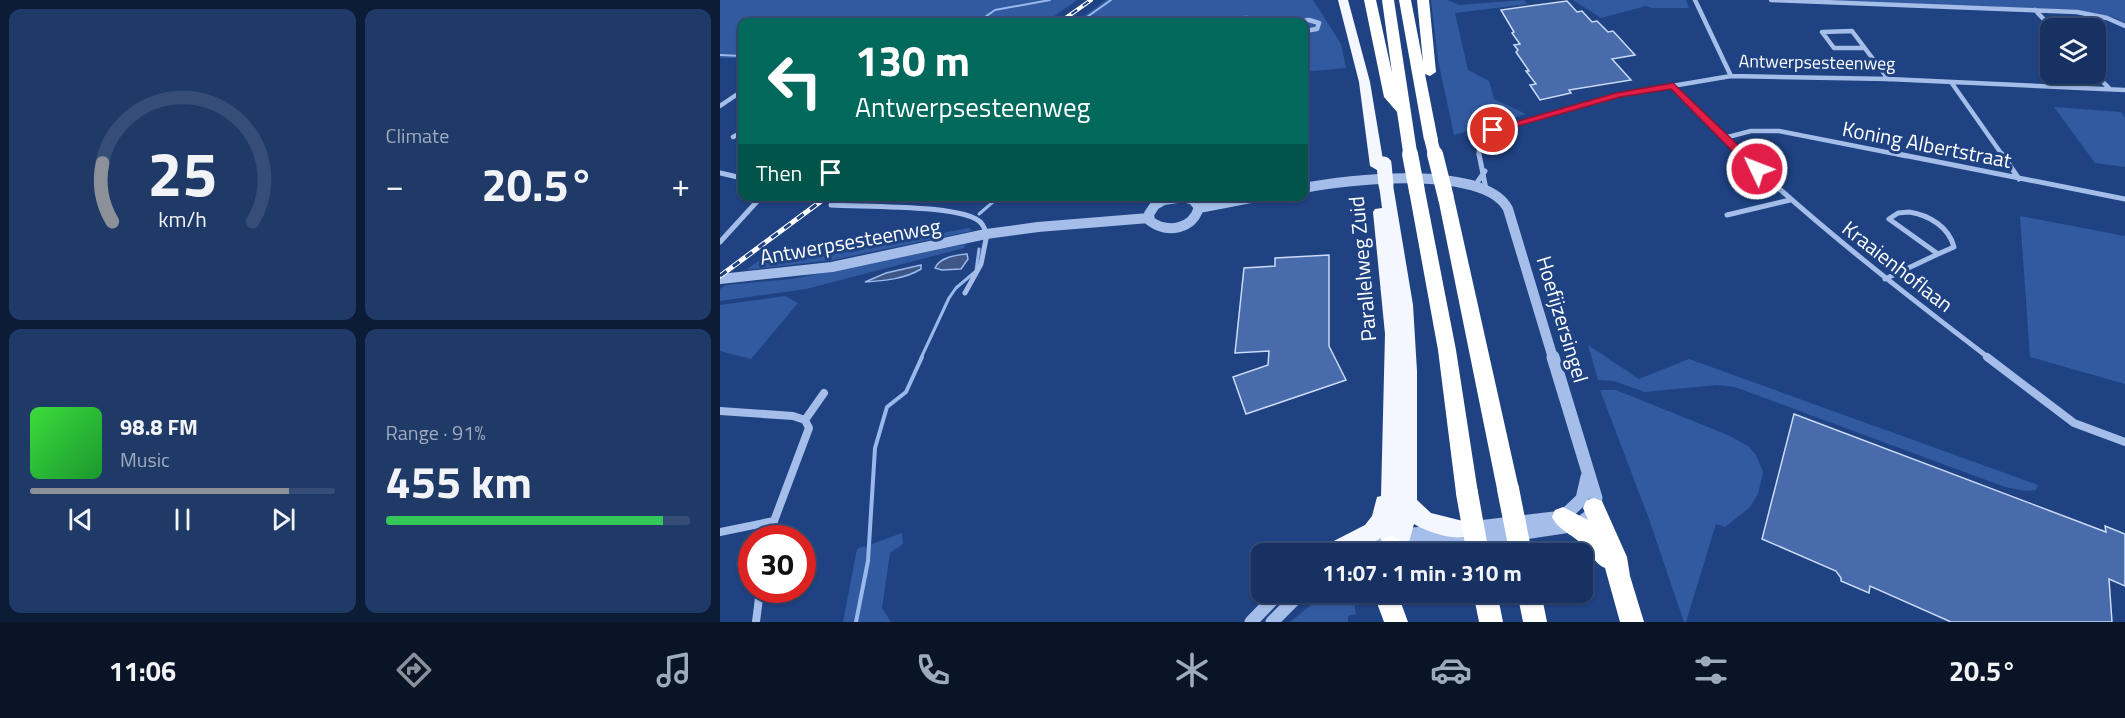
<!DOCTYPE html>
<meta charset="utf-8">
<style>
body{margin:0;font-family:"Titillium Web",sans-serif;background:#203a68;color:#f1f3f6;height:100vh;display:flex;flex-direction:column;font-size:22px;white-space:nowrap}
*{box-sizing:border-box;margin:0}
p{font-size:20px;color:#9eaabe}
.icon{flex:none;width:33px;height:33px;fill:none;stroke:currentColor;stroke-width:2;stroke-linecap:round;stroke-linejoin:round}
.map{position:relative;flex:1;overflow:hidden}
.side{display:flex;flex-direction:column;gap:9px;padding:9px;background:#0d1c36;width:720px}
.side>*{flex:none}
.hud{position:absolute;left:18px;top:18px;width:570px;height:183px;border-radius:12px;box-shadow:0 2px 4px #0004,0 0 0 2px #364d77;background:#00695c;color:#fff;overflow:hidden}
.fabs{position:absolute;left:1320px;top:18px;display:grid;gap:12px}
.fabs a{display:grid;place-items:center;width:66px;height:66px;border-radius:12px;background:#173262;box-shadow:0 2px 4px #0004,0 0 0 2px #364d77;font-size:30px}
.speed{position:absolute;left:18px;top:525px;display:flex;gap:12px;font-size:30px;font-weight:700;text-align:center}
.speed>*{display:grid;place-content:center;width:78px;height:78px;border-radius:50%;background:#173262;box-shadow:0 2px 4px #0004,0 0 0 2px #364d77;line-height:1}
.speed .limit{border:9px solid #d22;background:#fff;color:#111}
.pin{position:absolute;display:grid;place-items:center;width:51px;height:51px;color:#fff;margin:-26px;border:3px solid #fff;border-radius:50%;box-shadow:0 2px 6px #0007}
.me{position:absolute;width:66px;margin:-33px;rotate:313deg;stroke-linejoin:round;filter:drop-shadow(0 0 4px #0008)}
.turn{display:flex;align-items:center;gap:21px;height:126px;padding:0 18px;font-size:27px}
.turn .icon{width:78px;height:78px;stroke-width:2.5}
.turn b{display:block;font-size:42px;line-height:51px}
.then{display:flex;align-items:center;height:57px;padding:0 18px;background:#0003;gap:12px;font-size:22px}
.big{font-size:45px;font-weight:700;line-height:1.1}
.side .widget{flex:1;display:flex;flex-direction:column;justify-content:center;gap:9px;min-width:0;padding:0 21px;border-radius:12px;background:#203a68}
.side .dial{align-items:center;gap:0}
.dial svg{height:156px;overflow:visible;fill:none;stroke:#364d77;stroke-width:7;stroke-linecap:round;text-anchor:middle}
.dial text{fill:#f1f3f6;stroke:none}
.song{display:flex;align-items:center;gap:18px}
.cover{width:72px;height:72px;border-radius:9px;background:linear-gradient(135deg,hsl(120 70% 55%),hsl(130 70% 35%))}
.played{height:6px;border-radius:3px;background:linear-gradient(90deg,#8c9099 85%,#364d77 85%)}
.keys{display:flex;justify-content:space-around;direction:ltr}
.heat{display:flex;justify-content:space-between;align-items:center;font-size:33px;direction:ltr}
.charge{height:9px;border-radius:4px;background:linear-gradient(90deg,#34c759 91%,#364d77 0)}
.side .tiles{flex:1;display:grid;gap:9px;grid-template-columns:repeat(2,1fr)}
.trip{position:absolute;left:531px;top:543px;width:342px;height:60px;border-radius:12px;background:#173262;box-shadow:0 2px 4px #0004,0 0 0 2px #364d77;font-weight:700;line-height:60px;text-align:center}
.tab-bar{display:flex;height:96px;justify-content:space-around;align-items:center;background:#091427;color:#9eaabe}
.tab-bar .icon{width:42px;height:42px}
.tab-bar .on{color:#8c9099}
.tab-bar b{font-size:27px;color:#f1f3f6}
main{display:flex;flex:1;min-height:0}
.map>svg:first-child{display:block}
</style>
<main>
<section class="side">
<div class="tiles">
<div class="widget dial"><svg viewBox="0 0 100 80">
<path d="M14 69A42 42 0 1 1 86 69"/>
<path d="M14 69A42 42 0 0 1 9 39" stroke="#8c9099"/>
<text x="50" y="56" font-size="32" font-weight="700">25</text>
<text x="50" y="72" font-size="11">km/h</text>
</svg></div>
<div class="widget"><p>Climate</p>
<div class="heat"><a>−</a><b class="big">20.5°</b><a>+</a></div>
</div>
<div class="widget">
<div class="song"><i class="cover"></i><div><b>98.8 FM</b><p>Music</p></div></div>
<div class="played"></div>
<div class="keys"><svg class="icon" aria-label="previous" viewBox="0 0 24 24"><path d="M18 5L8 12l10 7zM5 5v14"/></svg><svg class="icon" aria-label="pause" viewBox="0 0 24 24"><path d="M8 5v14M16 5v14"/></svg><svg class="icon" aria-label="next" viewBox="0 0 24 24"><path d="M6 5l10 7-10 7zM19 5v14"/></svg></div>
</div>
<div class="widget"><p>Range · 91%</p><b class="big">455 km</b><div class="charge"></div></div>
</div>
</section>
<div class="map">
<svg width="1405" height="622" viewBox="0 0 1405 622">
<rect width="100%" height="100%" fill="#1f4283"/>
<path fill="#325aa1" d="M0,0h357l-31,22h-304v36h-22z
M386,0h207l28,44 5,24 -42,4v-50h-228z
M711,0h16l12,5 65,-5 3,4 -72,9 13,57 21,11 5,18 32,15 -72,21 -16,-75z
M853,0h113l3,8h-37l-6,-2 -45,12z
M1095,0h310v23l-10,-5 -38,-8z
M1334,107l67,5 4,6v49l-30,-4z
M1300,216l105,20v148l-95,-27z
M249,228l3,3 -139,29 -87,10 12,-9 89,-10z
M246,244l-2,4 -158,41 -86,12v-12l6,-4 66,-6z
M65,296l13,7 -47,56 -31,-8v-46z
M868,345l51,34 50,-20 349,126 -2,5 -10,1 -21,-4 -270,-100 -18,-2 -72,7 -31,-11 -16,-1z
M880,390h16l112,45 20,11 8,9 7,17 -5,22 -8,13 -25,20 -9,-3 -30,98h-2l-35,-103z
M182,533l1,11 -13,9 -8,55 9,14h-48l14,-73 8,-3 2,2 5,-4z
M607,592l41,1 3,2 -17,7 2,12 -8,2v6h-58z"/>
<path fill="#3e5787" stroke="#99b8eb" stroke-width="1.5" d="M247,254l1,5 -7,10 -19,1 -7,-2c5,-11 21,-13 32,-14z
M201,265v4c-16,10 -38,12 -56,13l21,-9z"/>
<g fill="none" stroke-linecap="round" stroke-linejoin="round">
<path stroke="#99b8eb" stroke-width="2" d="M241,22l24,-5 10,-7 55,-10
M360,22l31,-22
M0,55l22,1"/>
<path stroke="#99b8eb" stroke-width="3" d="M259,214l21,-18
M201,358l28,-60 7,-10 20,-17 3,-22"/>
<path stroke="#99b8eb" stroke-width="4" d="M136,622l12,-61 7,-113 12,-41 19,-15 16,-35"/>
</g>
<path fill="#476bab" stroke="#cadaf7" stroke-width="1.5" d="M847,1l10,11 5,-1 10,11 5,-1 11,11 5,-1 22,24 -23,4 19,21 -62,10 2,3 -31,7 -10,-15 6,-1 -10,-13h3l-13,-19 2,-2 -4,-5 6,-1 -8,-11 2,-1 -13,-22z
M609,255v91l17,34 -100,34 -13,-37 35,-12 1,-14 -34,2 9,-85 31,-2v-8z
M1074,414l312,118 -1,-6 20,8v52l-16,-7 3,43h-161l-81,-36 -1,7 -28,-12v-3l-5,-7 -74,-32z"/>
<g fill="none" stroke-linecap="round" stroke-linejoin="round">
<path stroke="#a5bee9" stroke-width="4.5" d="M975,0l36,76
M1051,0l306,12 30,6 18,8
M1315,10l17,18
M493,22l33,-4 49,4
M578,22l11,-2 10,3 -2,6 -13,2
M1144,48h-30l-12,-16 30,-1 36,48
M1375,74l15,15
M1231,82l52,74
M953,86l70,70
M0,106l22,-15
M13,137l9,-5
M1004,138l27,-7h28l127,25
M759,156v-11l7,-12 133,-38 112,-19 157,3 237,11"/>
<path stroke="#a5bee9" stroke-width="5" d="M759,154l7,35
M1021,154c79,74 163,139 248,204
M1178,154l227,45
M1282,154l17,25
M0,173l22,5
M754,187l11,-16
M83,196l3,2
M111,205c33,2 119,0 145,14 6,3 9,9 10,15
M1189,212c20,3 40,15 45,35l-16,7 -49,-35 9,-6z
M1007,215l63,-15
M0,242l42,-46
M1165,279l53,-25
M245,293l16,-29 5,-25"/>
<path stroke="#a5bee9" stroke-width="8" d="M1267,357l87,66 51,19
M0,411l73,5 12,4
M0,532l54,-11
M51,538l3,-17 35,-93 -4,-8 19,-27
M36,622l4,-32"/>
<path stroke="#a5bee9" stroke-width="10" d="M584,188c43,-9 181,-24 204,21l45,149
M464,197l9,3 6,7c-6,22 -31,27 -49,14l-1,-7 6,-9 9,-5z
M479,208l62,-12
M0,279l112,-12 154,-33 52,-7 111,-9"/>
<path stroke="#a5bee9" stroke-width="13" d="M750,528l93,-11 19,-18 5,-22
M641,545l41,-10 43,-4
M645,554l51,-12 108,-9 53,-8 14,-10 5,-17 -43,-141
M531,622l29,-30
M552,622l30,-30"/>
<path fill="#f4f7fe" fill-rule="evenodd" d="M618,0h10l22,82 14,84 -7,4 -7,-4 -11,-84z
M666,181l7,4 20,120 4,66v129l14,13 36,9 3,7 -3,7c-13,5 -40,-4 -53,-12l-5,18 -10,12h-16l-2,-16 -28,16h-33l2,-7 43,-22 7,-9 5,-19 4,-1 4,-162 -12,-122 2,-3 7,-1 -3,-23z"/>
<path fill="#fff" fill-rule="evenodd" d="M644,0h12l16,73 -10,-73h12l23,152 -2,3 -5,1 -7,-4 -6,-40 -13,-15z
M679,0h12l12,62 -6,-62h12l7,72 -6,4 -5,-2 13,66 -7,4 -7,-4z
M697,186l8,5 31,159 22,143 -3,7 -8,3 -8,-3 -3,-7 -18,-143 -29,-159z
M726,193l8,5 65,291 -3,7 -8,3 -8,-3 -3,-7 -59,-291z
M874,498l8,3 25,56 3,19 14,46h-24l-15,-54c-10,-4 -13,-14 -20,-21 -10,-11 -27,-17 -33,-30l3,-7 8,-3 25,13 -5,-12 3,-7z
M671,536l8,3 4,15h-24l4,-15z
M653,592h24l11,30h-24z
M753,592h24l6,30h-24z
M797,592h24l6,30h-24z"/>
<g stroke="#fff" stroke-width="4">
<path id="rail-far1" d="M340,22l31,-22"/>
</g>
<g stroke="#fff" stroke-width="5">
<path id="rail" d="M0,276l108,-80"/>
</g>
<use href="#rail-far1" stroke="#1f4283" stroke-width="2" stroke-dasharray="7" stroke-linecap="butt"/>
<use href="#rail" stroke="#1f4283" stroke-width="3" stroke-dasharray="8" stroke-linecap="butt"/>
<path stroke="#f4f7fe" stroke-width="15" d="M664,164l2,21"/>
<path stroke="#fff" stroke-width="13" d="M711,140l4,16
M690,152l1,4"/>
<path stroke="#fff" stroke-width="16" d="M690,154l7,37
M715,154l11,44"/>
<path stroke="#fff" stroke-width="22" d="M788,489l13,65
M747,493l11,61"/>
</g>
<path fill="#e11d48" stroke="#92132f" stroke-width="1.5" d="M953,83l88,84v5h-8l-82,-83 -51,8 -127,36 -5,-3 128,-37z"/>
<g text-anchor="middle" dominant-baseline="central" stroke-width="6" stroke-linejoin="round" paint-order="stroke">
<g font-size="18" fill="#fff" stroke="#1f4283">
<text transform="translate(1097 62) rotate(1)">Antwerpsesteenweg</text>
</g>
<g font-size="21" fill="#fff" stroke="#1f4283">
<text transform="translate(1207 144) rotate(11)">Koning Albertstraat</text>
<text transform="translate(130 241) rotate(-10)">Antwerpsesteenweg</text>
<text transform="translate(1178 266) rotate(38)">Kraaienhoflaan</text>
<text transform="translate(642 269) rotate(-95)">Parallelweg Zuid</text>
<text transform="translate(843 319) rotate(73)">Hoefijzersingel</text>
</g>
</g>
</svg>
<div class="fabs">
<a><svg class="icon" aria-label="layers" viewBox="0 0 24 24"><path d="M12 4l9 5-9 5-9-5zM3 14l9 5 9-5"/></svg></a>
</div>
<div class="speed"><div class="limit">30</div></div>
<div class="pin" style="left:773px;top:130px;background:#d93025"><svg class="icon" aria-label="arrive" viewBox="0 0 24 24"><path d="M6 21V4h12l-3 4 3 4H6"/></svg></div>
<svg class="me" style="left:1037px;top:169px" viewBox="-20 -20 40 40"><circle r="17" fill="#e11d48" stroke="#fff" stroke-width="3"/><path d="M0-11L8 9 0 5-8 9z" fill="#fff"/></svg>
<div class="trip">11:07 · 1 min · 310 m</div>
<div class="hud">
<div class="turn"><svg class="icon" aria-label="left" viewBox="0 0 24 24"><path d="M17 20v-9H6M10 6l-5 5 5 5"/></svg><div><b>130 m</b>Antwerpsesteenweg</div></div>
<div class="then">Then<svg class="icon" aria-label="arrive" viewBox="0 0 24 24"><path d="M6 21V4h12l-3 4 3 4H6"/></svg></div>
</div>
</div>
</main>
<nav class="tab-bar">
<b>11:06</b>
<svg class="icon on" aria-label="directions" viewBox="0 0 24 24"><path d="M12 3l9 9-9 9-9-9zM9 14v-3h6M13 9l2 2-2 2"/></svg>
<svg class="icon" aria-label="music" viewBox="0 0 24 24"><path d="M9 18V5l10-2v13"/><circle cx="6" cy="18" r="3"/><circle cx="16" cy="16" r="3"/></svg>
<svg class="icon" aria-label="phone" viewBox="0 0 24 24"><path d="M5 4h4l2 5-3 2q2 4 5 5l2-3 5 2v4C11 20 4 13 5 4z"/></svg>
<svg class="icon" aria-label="climate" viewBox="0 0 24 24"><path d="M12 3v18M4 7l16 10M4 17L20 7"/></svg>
<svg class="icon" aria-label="car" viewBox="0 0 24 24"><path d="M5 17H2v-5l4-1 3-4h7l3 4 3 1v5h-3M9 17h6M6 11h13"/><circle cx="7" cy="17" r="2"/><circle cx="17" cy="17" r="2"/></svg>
<svg class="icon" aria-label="filters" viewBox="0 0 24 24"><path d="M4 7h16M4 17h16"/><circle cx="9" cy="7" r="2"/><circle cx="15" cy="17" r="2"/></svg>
<b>20.5°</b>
</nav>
